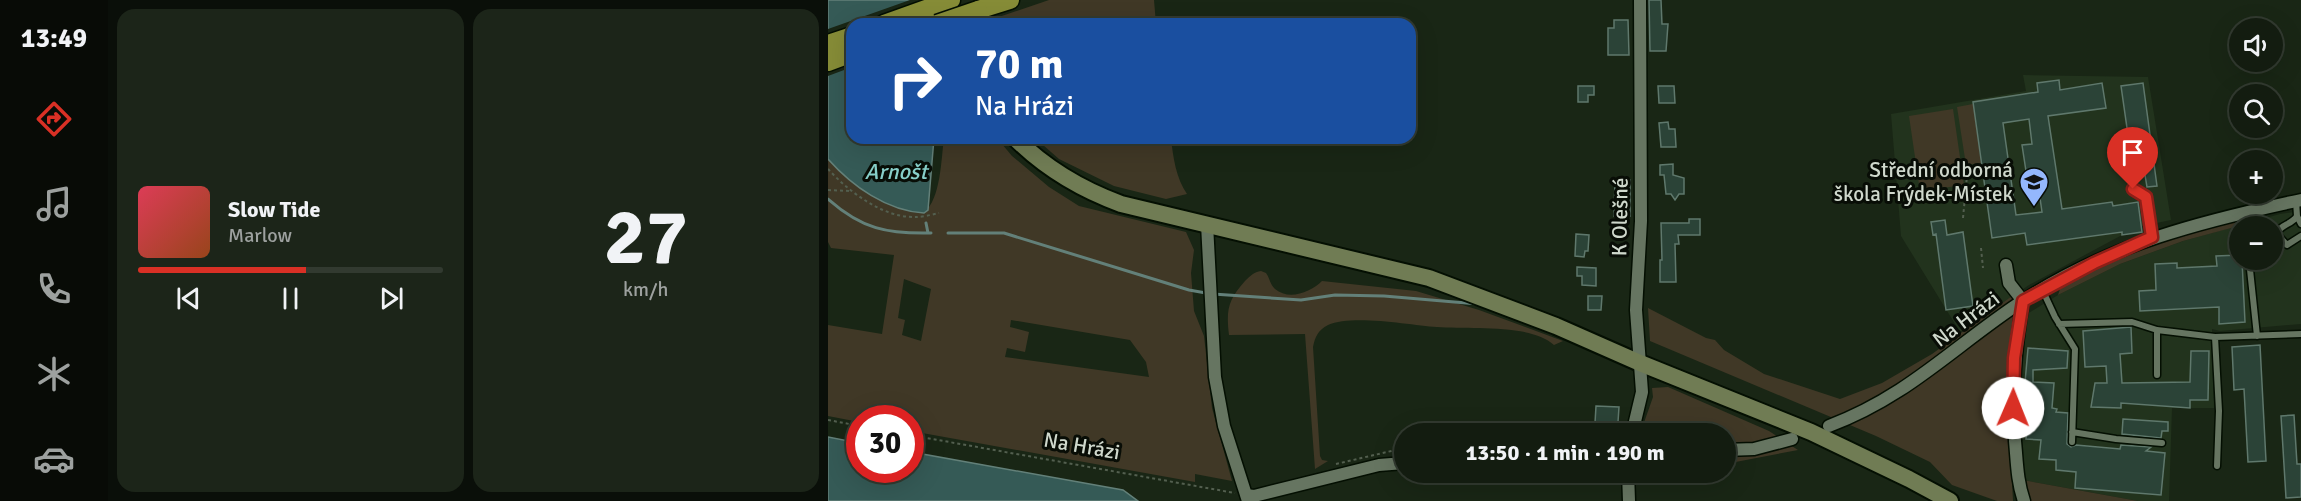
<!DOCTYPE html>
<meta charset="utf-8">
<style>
body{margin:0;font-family:Signika,sans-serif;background:#1c2519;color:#f1f3f6;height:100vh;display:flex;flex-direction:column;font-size:22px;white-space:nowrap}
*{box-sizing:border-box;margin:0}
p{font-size:20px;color:#9da19f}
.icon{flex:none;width:33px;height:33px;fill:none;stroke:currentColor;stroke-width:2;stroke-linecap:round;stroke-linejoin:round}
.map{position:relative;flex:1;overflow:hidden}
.details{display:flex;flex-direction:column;gap:9px;padding:9px;background:#0a0f09;width:720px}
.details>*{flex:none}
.top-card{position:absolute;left:18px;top:18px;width:570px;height:126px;border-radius:18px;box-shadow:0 6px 24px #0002,0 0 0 2px #323a30;background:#1a4fa0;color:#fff;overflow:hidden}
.controls{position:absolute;left:1401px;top:18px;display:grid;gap:12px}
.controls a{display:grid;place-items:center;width:54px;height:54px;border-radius:50%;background:#131c10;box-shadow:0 6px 24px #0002,0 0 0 2px #323a30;font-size:30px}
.speed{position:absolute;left:18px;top:405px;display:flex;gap:12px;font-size:30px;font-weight:700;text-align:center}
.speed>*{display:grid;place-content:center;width:78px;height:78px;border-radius:50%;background:#131c10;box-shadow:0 6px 24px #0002,0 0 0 2px #323a30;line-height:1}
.speed .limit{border:9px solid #d22;background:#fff;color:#111}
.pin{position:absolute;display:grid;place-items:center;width:51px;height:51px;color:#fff;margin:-62px -26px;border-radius:50% 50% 50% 0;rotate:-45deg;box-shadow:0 0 6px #0007}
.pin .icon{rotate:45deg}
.me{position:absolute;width:66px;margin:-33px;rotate:1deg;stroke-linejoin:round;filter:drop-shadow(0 0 4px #0008)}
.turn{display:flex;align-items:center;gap:21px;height:126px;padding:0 30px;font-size:27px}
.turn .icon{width:78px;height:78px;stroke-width:2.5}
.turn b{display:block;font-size:42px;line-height:51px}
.details .card{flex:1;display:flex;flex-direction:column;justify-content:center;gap:9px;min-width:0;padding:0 21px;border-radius:18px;background:#1c2519}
.details .dial{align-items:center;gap:0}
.dial b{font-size:78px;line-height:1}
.song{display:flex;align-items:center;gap:18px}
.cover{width:72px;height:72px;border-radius:9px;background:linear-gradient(135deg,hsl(350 70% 55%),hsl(20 70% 35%))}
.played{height:6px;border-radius:3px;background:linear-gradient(90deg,#d93025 55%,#323a30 55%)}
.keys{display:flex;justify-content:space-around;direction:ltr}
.details .tiles{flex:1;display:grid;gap:9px;grid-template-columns:repeat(2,1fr)}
.trip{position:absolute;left:566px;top:423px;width:342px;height:60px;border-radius:30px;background:#131c10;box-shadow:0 6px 24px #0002,0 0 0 2px #323a30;font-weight:800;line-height:60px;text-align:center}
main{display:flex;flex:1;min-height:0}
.tab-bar{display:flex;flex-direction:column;width:108px;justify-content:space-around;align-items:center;background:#080b06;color:#9da19f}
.tab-bar .icon{width:42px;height:42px}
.tab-bar .selected{color:#d93025}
.tab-bar b{font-size:27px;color:#f1f3f6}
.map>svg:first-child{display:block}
</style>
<main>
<nav class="tab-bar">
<b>13:49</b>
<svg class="icon selected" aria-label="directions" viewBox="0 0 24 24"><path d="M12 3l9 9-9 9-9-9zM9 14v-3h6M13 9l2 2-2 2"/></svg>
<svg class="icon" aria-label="music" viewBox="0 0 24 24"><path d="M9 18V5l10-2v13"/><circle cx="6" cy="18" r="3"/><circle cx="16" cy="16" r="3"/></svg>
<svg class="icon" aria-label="phone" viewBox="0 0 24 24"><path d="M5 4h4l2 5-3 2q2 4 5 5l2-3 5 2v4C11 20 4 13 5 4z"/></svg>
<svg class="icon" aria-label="climate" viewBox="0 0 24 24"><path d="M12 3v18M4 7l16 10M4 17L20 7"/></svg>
<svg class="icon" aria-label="car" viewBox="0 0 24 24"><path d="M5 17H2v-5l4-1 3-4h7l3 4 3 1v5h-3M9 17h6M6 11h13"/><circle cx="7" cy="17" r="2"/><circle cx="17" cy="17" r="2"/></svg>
</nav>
<section class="details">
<div class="tiles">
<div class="card">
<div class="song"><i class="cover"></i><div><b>Slow Tide</b><p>Marlow</p></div></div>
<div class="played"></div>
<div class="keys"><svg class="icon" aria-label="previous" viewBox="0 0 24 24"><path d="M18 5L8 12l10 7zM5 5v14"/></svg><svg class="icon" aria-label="pause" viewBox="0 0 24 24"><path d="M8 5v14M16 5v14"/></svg><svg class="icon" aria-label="next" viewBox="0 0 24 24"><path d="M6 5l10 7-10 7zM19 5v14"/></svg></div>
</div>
<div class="card dial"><b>27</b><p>km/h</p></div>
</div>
</section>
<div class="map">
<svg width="1473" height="501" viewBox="0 0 1473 501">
<rect width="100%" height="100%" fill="#192615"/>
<path fill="#22331d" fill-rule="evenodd" d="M1195,75l125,2 23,143 -29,6v6l-20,3 -93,50 -69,47 -59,-96 -10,-122 135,-23z
M1473,211v113l-81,7 -8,-2 2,79h-42l-3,93h-31l-115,-21 -5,-88 9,-78 31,-19 62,-31 63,-23 97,-27zM1412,226h32v34h-32z"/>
<path fill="#403826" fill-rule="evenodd" d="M221,0h105l2,24h-178z
M1145,104l8,59 -15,2 -9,-58z
M1125,109l11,76 -44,6 -11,-75z
M116,138h53l15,18 37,31 30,19 107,26 8,18 -3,23 3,38 10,25 8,72 20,73 -37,-7v8l-284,-51 -1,-13h-50l-1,4 -31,-6v-91l54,9 12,-79 -63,-7 -3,-6v-83l12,13 84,41c17,-15 17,-53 20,-75zM76,279l27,10 -10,52 -19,-6 3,-15 -7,-2zM183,320l119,20 16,22 3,15 -144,-20 2,-9 18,4 4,-20 -19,-5z
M207,138h136c2,19 5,40 16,56l-21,5 -52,-13 -55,-27z
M1424,216l5,5 -74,20 -63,23 -62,31 3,-9 6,-6 85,-37z
M433,271l5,2c4,5 3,10 9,16 14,12 36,3 47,-8l94,10 63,19 84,31 -9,4c-24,-22 -85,-15 -117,-18 -27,-2 -85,-13 -109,-2 -10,5 -13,12 -15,22l7,109 2,4 6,1 -13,8 -10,-135 -76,1c-3,-25 -1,-35 16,-54 5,-5 9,-9 16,-10z
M1184,296l1,28 -5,83 5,94h-16l-45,-16 -22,-23 -54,-26 -226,-95 -2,-33 58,30 9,2 9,10 40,24 76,25 42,-16 50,-29z
M840,387l101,44 29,19 -73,14v-30h-85l13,-37 -1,-9z
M1195,480l115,21h-110z"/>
<path fill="#355a56" stroke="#638079" stroke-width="1.5" d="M0,0h119l-95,24v114h82l-6,72 -4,3c-37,-2 -72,-27 -96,-54z
M0,437l31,6 1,27h50l1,-18 212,38 15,11h-310z"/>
<path fill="#192615" d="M82,0h40l-2,24h-96v43l-24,9v-47z"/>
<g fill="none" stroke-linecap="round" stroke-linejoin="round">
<path stroke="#638079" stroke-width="3" d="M0,199c34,30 59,35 103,34
M98,223l2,10
M120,233h56l185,57 17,3
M385,294l88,6 34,-5 49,1 94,8"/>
</g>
<path fill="#2b4337" stroke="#5f786c" stroke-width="1.5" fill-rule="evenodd" d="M821,0h12l1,24h6l-2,27h-16z
M786,20h14l1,35h-21v-27h6z
M1231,80l1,10 42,-7 4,25 -58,8 14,93 50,-7 1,4 25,-4 4,30 -20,3v-3l-95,13 -2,-12 -33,5 -19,-136 65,-10 -1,-9zM1201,119l3,25 -10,1 4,26 10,-1 6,42 -26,3 -13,-92z
M1315,83l14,103 -10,1 -2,-12 -11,2 -13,-91z
M750,86h16v9h-6v7h-10z
M830,86h16l1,17h-16z
M840,122l1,7h6l1,18h-15l-2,-24z
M845,164v11l11,3v16h-5l-4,6 -4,-6h-5l-2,-19h-4v-10z
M787,180h15v36h-16z
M861,219h11v16h-22l1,9h-4l1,38h-16v-22h2l-1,-37h28z
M1117,220l2,15 16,-3 10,74 -27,4 -10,-76 -3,1 -2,-13z
M748,234l13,1 -1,16h-3l-1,6 -9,-1z
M1412,255v5h2l3,62 -26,2v-17l-79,4 -1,-20 17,-1 -1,-26 22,-1v5l40,-2 -1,-10z
M749,267l19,1v18l-14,-1v-9h-5z
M760,296h14l-1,14h-13z
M1303,327l1,26 -12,1 2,29 68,-1 1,-31h18l-1,49h-18v8l-69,-5v5l-30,-1 4,-24h12l-1,-17 -21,1 -2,-36z
M1432,345l6,116 -18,1 -4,-73 -10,1 -2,-43z
M1200,348l40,3 -1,17 -34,2v12l21,1 -2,25 5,1 -1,3 12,1 -1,31 4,3 5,-2 44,4 1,-4 30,2 -5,4 19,2 -4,42 -86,-7 1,-16 -20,-2v-10l-17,-1 2,-19 -15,-1 3,-33h-6z
M768,406l23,1 -1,15 -23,1z
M1466,415l3,49h4v33l-15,1 -5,-82z
M1295,419l45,3v9h-6l-1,7 -39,-4z"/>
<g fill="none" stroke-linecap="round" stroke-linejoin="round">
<g stroke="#040f02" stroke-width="9">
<path id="lane" d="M1305,189l13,8 6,40
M1468,201l1,15 4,8
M1469,216c-5,9 -17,8 -20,18l10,11 14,-9
M1421,260l8,76
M1214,289l13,28 20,32 -3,93
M1231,324l73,-2 25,8 58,7 86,-3
M1387,337l4,74 -2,55
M1329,375v-45
M1244,432l44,7 46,4"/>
</g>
<g stroke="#040f02" stroke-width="15">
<path id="street" d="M379,224l8,153 9,49 24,75
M1178,265l3,18 14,18c-8,50 -11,89 -8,140 2,21 2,40 9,60
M1001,426c80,-30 126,-81 195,-126 87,-56 178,-79 277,-100
M804,434l10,-42 -6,-82 5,-89 -1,-221
M897,450l29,-1 38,-10
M800,472l1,29
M418,495l8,1 125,-31 25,-2"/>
</g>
<g stroke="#040f02" stroke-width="20">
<path id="secondary" d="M187,138c31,31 65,51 106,66l308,74 127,48 84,37 171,69 98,47 41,22"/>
</g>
<g stroke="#040f02" stroke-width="21">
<path id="highway" d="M150,10l32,-10
M56,24l67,-24
M0,44l24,-8
M0,62l24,-9"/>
</g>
<path stroke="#535f4f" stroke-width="2" stroke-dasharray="3 3" stroke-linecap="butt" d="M0,169c20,22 55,49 87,48 7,0 16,-2 24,-4
M0,190l22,1
M1135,218l5,-53
M1153,248l2,20
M0,420l32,6
M82,435l325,58
M508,464l68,-16"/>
<use href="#lane" stroke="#667561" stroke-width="6"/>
<use href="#street" stroke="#667561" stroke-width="12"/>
<use href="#secondary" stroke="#707c54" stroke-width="16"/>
<use href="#highway" stroke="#868c37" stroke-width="18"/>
<g stroke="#040f02" stroke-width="21" stroke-linecap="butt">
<path id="highway-bridge" d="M109,24l41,-14"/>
</g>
<use href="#highway-bridge" stroke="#868c37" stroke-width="18"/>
</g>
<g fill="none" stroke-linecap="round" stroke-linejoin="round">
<g stroke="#8d1f18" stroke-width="15">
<path id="route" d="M1185,408l1,-50 9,-57 71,-38 58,-26 -6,-40 -13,-8"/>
</g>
<use href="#route" stroke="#d93025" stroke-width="10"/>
</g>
<defs>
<g id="university-pin" transform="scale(1.5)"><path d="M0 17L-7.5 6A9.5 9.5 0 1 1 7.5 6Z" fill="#94b7fd" stroke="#080d06"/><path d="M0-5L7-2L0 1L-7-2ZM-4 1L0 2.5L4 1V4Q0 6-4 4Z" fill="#111"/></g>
</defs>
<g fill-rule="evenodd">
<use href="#university-pin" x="1206" y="182"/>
</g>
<g text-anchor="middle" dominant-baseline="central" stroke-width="6" stroke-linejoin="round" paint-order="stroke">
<g font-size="21" fill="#cfd8cc" stroke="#080d06" text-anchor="end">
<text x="1185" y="170">Střední odborná<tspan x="1185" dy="24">škola Frýdek-Místek</tspan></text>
</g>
<g font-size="21" fill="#cfd8cc" stroke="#080d06">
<text transform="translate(792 217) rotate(-89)">K Olešné</text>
<text transform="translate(1138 319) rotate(-37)">Na Hrázi</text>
<text transform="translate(254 446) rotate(10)">Na Hrázi</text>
</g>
<g font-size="22" font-style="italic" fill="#87cfc9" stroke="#080d06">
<text x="68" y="171">Arnošt</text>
</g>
</g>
</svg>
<div class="controls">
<a><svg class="icon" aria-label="sound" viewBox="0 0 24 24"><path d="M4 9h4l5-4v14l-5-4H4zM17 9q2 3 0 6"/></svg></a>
<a><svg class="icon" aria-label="search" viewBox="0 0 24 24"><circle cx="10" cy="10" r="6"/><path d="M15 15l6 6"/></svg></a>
<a>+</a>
<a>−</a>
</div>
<div class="speed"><div class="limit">30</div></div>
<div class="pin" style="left:1305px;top:189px;background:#d93025"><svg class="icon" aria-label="arrive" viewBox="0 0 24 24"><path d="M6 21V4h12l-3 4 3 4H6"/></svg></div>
<svg class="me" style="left:1185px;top:408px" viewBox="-20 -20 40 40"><circle r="19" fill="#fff"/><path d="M0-13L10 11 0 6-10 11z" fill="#d93025"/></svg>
<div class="trip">13:50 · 1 min · 190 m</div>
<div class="top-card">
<div class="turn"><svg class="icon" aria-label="right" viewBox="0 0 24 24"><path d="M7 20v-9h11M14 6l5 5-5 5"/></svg><div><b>70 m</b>Na Hrázi</div></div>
</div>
</div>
</main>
